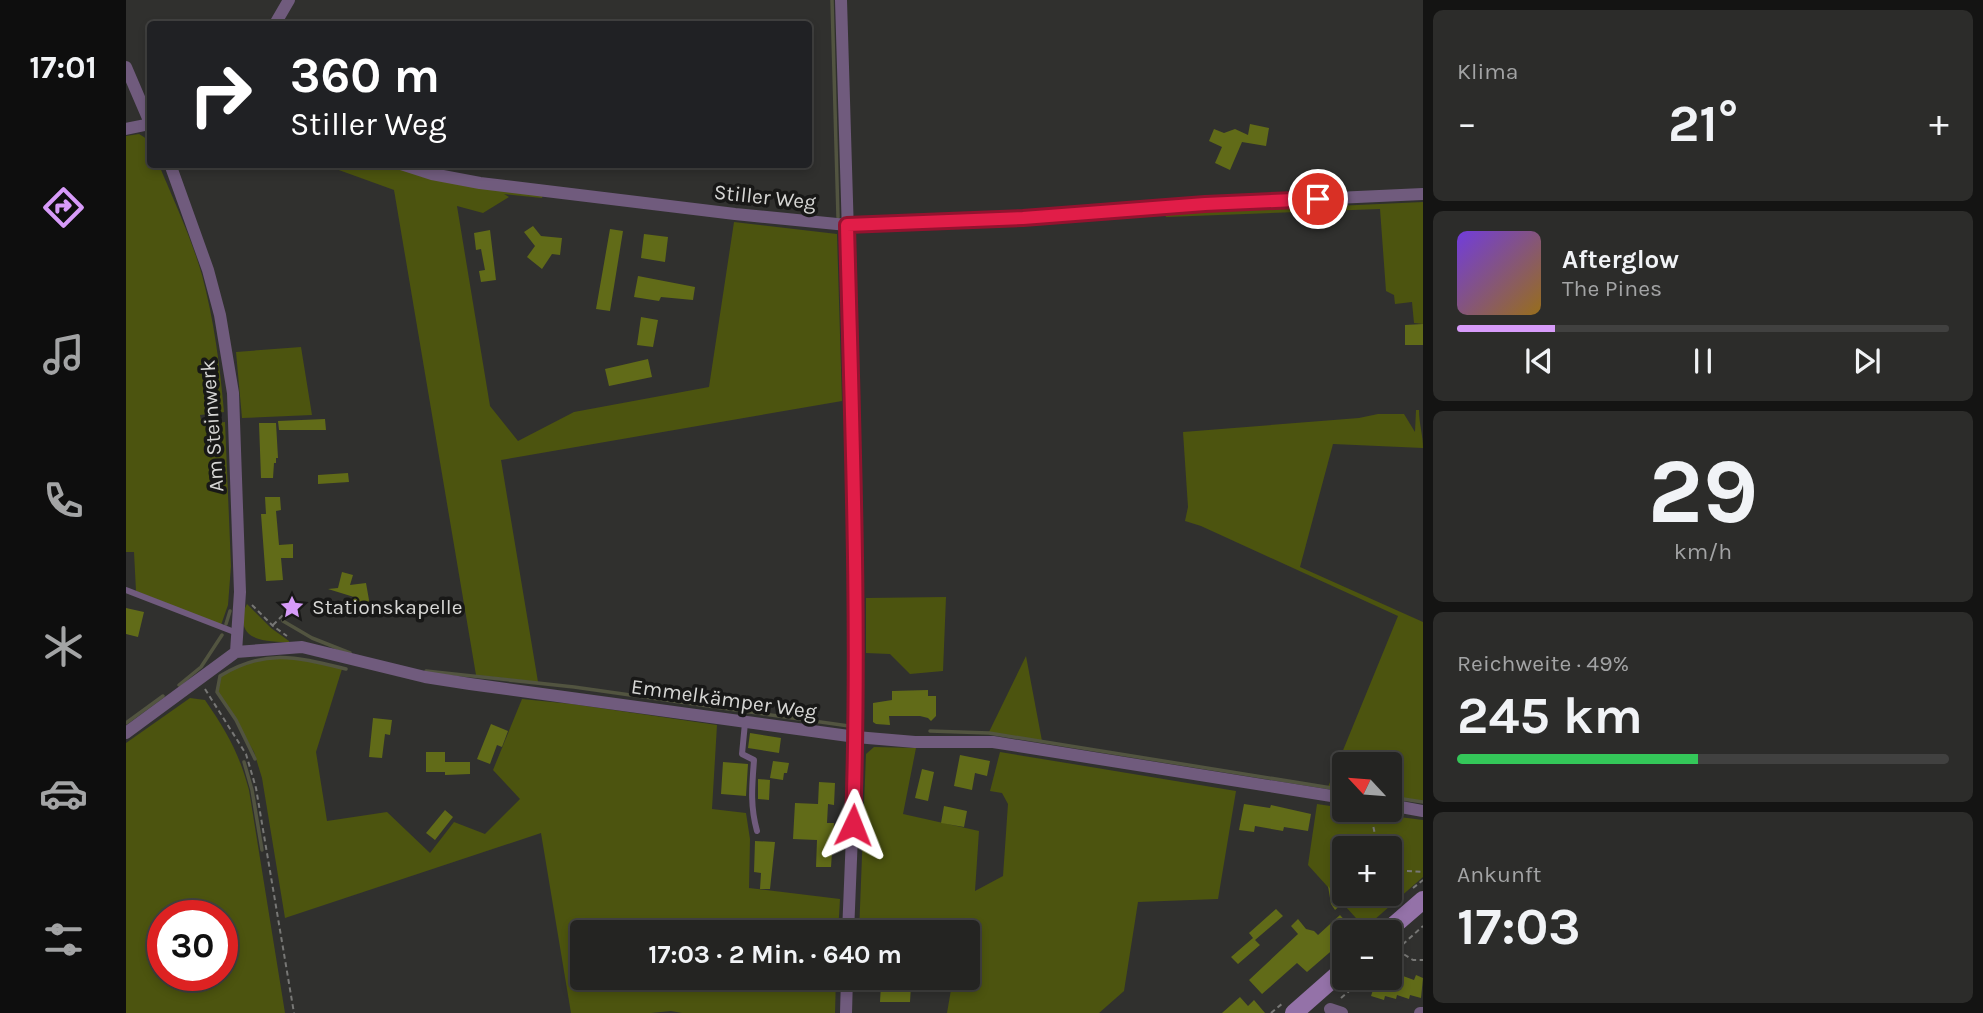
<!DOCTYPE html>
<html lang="de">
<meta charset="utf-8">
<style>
body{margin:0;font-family:Karla,sans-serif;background:#2c2c2a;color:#f1f3f6;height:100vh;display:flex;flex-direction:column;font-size:26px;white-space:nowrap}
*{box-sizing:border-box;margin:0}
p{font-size:23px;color:#a3a4a5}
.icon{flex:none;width:38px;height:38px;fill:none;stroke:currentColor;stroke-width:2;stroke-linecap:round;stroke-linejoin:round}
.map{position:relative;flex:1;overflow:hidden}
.panel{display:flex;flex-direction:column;gap:10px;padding:10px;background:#141413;width:560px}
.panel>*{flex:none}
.banner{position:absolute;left:21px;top:21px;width:665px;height:147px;border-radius:7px;box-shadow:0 4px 10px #0003,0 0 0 2px #414140;background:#202124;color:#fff;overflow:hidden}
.needle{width:46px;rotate:296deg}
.buttons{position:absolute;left:1206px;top:752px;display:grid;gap:14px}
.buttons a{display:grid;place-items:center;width:70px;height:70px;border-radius:7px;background:#242422;box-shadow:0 4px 10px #0003,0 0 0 2px #414140;font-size:35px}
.speed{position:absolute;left:21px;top:900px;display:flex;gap:14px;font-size:35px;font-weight:700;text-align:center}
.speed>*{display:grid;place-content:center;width:91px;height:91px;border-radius:50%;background:#242422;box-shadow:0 4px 10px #0003,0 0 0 2px #414140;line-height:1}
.speed .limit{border:10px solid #d22;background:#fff;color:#111}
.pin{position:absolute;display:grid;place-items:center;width:60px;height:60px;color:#fff;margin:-30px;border:4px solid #fff;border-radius:50%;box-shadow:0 2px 7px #0007}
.me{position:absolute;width:77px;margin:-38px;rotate:2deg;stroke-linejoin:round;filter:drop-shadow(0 0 5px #0008)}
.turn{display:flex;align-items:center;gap:24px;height:147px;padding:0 28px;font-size:32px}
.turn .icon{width:91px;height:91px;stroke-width:2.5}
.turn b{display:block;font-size:49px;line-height:60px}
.big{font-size:52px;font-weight:700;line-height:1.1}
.panel .card{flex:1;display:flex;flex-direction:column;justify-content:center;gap:10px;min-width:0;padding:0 24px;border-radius:10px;background:#2c2c2a}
.panel .dial{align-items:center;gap:0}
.dial b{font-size:91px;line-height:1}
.song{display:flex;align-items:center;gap:21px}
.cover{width:84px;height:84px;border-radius:10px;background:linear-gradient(135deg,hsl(260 70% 55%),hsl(40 70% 35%))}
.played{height:7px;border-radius:4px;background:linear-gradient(90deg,#d79bf9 20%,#414140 20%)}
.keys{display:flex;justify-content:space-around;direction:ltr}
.heat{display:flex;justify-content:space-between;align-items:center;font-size:38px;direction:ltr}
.charge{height:10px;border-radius:5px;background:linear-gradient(90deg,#34c759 49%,#414140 0)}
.trip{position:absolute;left:444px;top:920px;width:410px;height:70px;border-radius:7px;background:#242422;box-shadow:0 4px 10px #0003,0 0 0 2px #414140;font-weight:700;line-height:70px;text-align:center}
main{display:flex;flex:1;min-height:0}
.tab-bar{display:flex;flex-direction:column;width:126px;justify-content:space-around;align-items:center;background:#0e0e0e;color:#a3a4a5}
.tab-bar .icon{width:49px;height:49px}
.tab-bar .current{color:#d79bf9}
.tab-bar b{font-size:32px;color:#f1f3f6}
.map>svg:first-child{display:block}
</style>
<main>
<nav class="tab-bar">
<b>17:01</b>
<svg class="icon current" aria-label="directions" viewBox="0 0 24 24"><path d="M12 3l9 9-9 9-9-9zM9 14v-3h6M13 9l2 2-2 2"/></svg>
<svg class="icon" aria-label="music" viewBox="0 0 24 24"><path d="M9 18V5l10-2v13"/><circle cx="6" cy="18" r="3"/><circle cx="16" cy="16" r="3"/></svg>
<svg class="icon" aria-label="phone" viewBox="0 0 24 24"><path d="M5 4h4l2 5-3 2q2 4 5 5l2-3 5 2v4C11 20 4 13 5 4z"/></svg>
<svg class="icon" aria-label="climate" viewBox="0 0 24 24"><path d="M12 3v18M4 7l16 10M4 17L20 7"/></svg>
<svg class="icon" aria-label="car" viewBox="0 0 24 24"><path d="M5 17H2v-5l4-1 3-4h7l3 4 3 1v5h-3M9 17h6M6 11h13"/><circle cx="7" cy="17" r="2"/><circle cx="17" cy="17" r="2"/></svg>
<svg class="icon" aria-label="filters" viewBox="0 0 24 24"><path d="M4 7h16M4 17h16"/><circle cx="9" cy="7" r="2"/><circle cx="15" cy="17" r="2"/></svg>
</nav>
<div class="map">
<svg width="1297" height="1013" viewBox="0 0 1297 1013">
<rect width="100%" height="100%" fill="#30302e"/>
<path fill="#4c540f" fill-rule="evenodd" d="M13,134c15,8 11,15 11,30l9,1c15,36 32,72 43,110 12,45 18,91 22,137l-24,3 2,9 23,-2 6,144 -3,39 -7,20 -85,-34 -2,-39h-8v-416z
M199,165h67l17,6 134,24 -1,3 -38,-4 5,3 -26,16 -26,-7 33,200 28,35 56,-29 135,-25 25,-165 103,12 5,167 -341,59 37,222 -62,-7 -82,-485z
M1297,202v122l-9,-1 -2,-21 -17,2 -1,-9 -8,-4 -6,-82 -214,8 -1,-3z
M175,347l11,68 -70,3 -6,-66z
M1290,410h3c0,14 4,25 4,38l-90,-4 -33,123 123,55v179l-33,-5v-31h-46v24l-16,-2 70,-171 -197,-90 -16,-5 3,-14 -5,-75 176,-14 19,-4h26l11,18z
M820,597l-3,74 -33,3 -20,-20 -24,-1v-55z
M121,604l24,24 18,13v2c-16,-3 -45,1 -46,-23 0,-6 1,-11 4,-16z
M900,656l16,85 -53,-9z
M143,658h28l45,11 -26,83 11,69 60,-9 43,41 24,-31 31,12 35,-35 -27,-29 29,-71 50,5 145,21 -5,84 34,4 4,26 -1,49 91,11 -2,34h-255v45h253l-1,35h-153l-11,-2 -20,2h-80l-30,-180 -256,85 -23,-140 -8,-26 -36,-60 3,-15 19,-12z
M64,698l15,2c22,32 34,53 44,90l36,223h-159v-270zM37,915h59v60h-59z
M748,747l42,1 -13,66 76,17 -4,60 28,-15 5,-72 -6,-11 -12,-2 10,-39 236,39 -18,108 -80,3 -14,89 -25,22h-152l6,-35h15v-45h-109l7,-179z
M1191,804l27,4v2l79,10v57l-58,51 -57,-63zM1218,849h46v45h-46z"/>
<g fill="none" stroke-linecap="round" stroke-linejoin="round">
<path stroke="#525440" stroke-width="3.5" d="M706,0l6,217
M157,621l29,17 38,15
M100,624l4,-13
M300,671l148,16 275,39
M53,685l22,-18 21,-32
M0,723l37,-27
M804,731l59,2 355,57
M129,759l-19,-39 -19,-28 3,-16c46,-28 77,-19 126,-7
M118,762l8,28 10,60
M1264,797l33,5"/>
</g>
<path fill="#616b18" d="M1124,124l19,4 -3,18 -24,-4 -12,28 -15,-7 7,-16 -13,-6 5,-12 10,4 11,-4 13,6z
M407,226l8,10 21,2 -2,17 -8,-1 -10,15 -15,-12 8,-11 -11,-14z
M484,229l13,2 -13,80 -14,-2z
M364,230l6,50 -15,2 -2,-11 6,-1 -4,-21 -5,1 -2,-17z
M518,234l24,3 -3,25 -24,-4z
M512,276l57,11 -2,13 -32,-3 -2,4 -25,-4z
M515,317l17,3 -5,27 -16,-2z
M1297,324v21h-18v-20z
M522,359l4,18 -43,9 -4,-17z
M199,419l1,11h-47l-1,-9z
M133,423h17l2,35h-2v5h-2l-1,15h-12z
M222,473l1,9 -31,2v-9z
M139,497h15l1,13 -5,1 3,34 14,-1v14h-12l2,22 -17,1 -5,-67h5z
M216,572l11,3 -3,10 16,-2 3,17 -5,17 -14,-4 4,-16 -26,-8 10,-1z
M0,608l18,4 -6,25 -12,-3z
M802,690v6h8v20l-5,5 -3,-3 -8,-2h-31l1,9 -14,-1 -3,-2v-19l19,-3v-9z
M247,718l19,2 -2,15 -5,-1 -3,24 -13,-1z
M365,724l17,7 -6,16 -5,-2 -7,19 -13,-5z
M624,733l31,5 -2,15 -31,-5z
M300,752h19v10h25v12l-25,1v-3h-19z
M834,755l30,6 -3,15 -12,-3 -3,17 -18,-4z
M647,761l16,2 -2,10h-3l-1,7 -13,-2z
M597,762l25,2 -2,32 -25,-2z
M796,769l12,3 -6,29 -13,-3z
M632,779l12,1 -1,20 -11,-1z
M693,782l16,1 -1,22 -6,-1 -1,19h7l-3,44h-15l1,-27 -24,-1 2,-36 23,1z
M1118,804l26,4 1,-3 40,9 -3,17 -24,-4 -1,4 -28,-5 -1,6 -15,-2z
M818,806l23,5 -3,16 -23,-4z
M319,810l8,7 -18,23 -9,-7z
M629,841l20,1 -5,47h-10l1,-16 -7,-1z
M1202,886l15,17 -8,7 -4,-6z
M1150,909l7,7 -28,24 5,5 -22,19 -7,-7 22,-19 -4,-5z
M1214,915l16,18h-12v7l-37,32 -10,-9 -35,31 -13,-14 49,-46 -7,-8 7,-7 8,10 8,2 4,4z
M1290,975l7,3 -2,20 -11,-3 -1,4 -12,-4 -1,4 -11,-3 -1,4 -13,-4 6,-18 12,3 2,-4 11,3 1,-4 11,4z
M755,984l30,1 -1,17h-30z
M1114,997l8,9 6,-6 11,13h-43z"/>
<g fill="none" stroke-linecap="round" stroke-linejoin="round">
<path stroke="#777775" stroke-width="2" stroke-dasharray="5 3.5" stroke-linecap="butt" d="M126,605l21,21 14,10
M147,625l17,-17
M79,689l41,65 10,34 38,225
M1248,810l-1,15 5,24
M1264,870l33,2
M1287,888l10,-8
M1237,933l12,-11
M1271,950l16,10h10
M1211,955l7,-6
M1264,956l33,-30
M1215,998l23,-20
M1145,1013l12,-10"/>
<path stroke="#705b7d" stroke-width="6" d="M0,590l111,43
M619,723l-3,31 12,6c-2,26 -4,46 3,71"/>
<path stroke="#705b7d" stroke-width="12" d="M715,0l12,401 3,280v56l-8,196
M149,24l14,-24
M0,67l24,56
M0,129l24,-5
M44,164l38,106 12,45 13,78 7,199 -4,60
M275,164l31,10 48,9 255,31 112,11 176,-7 182,-14 218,-10
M0,733l110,-81 66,-5 123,30 45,7 386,53 59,5h78l351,56
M1264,805l33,6
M1204,1009l12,4
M720,1013l1,-35
M1294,1013h3"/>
<path stroke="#9472a8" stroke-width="18" d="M1259,933l38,-33
M1168,1013l50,-44"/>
</g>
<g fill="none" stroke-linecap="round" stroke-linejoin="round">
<g stroke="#92132f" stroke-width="18">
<path id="route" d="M727,825c7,-200 -1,-400 -6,-600l176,-7 182,-14 113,-5"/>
</g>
<use href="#route" stroke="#e11d48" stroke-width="12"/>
</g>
<defs>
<g id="sight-bare" transform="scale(1.89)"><path d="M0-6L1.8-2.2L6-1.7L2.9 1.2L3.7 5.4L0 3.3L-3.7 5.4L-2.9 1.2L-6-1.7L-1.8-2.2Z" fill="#d79bf9" stroke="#181817" stroke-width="2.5" paint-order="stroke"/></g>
</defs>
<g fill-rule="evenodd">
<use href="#sight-bare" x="166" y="607"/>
</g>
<g text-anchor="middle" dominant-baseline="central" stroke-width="7" stroke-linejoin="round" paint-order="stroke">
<g font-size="21" fill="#d6d6d4" stroke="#181817">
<text transform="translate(639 197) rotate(6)">Stiller Weg</text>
<text transform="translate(86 426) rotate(-94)">Am Steinwerk</text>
<text transform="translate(598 699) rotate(8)">Emmelkämper Weg</text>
</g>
<g font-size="21" fill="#d6d6d4" stroke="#181817" text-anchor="start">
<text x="186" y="607">Stationskapelle</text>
</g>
</g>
</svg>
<div class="buttons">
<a><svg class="needle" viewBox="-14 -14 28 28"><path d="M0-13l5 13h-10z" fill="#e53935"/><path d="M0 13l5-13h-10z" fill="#a3a4a5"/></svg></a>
<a>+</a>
<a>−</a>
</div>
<div class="speed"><div class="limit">30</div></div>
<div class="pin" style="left:1192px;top:199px;background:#d93025"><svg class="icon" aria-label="arrive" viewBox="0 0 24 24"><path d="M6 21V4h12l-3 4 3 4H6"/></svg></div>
<svg class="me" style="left:727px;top:825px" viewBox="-20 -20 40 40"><path d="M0-17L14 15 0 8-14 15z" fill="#e11d48" stroke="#fff" stroke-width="4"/></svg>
<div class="trip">17:03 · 2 Min. · 640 m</div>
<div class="banner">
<div class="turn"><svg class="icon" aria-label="right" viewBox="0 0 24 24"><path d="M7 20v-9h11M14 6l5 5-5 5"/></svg><div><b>360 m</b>Stiller Weg</div></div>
</div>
</div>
<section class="panel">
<div class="card"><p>Klima</p>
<div class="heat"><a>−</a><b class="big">21°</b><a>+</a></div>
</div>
<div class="card">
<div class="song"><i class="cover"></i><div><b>Afterglow</b><p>The Pines</p></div></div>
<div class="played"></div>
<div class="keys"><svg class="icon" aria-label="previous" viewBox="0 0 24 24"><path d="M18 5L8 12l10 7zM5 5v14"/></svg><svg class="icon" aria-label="pause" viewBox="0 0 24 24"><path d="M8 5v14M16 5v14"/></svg><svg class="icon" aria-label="next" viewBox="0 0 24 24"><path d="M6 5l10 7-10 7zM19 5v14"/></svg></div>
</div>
<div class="card dial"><b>29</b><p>km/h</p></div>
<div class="card"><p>Reichweite · 49%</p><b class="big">245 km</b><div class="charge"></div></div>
<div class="card"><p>Ankunft</p><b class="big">17:03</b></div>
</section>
</main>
